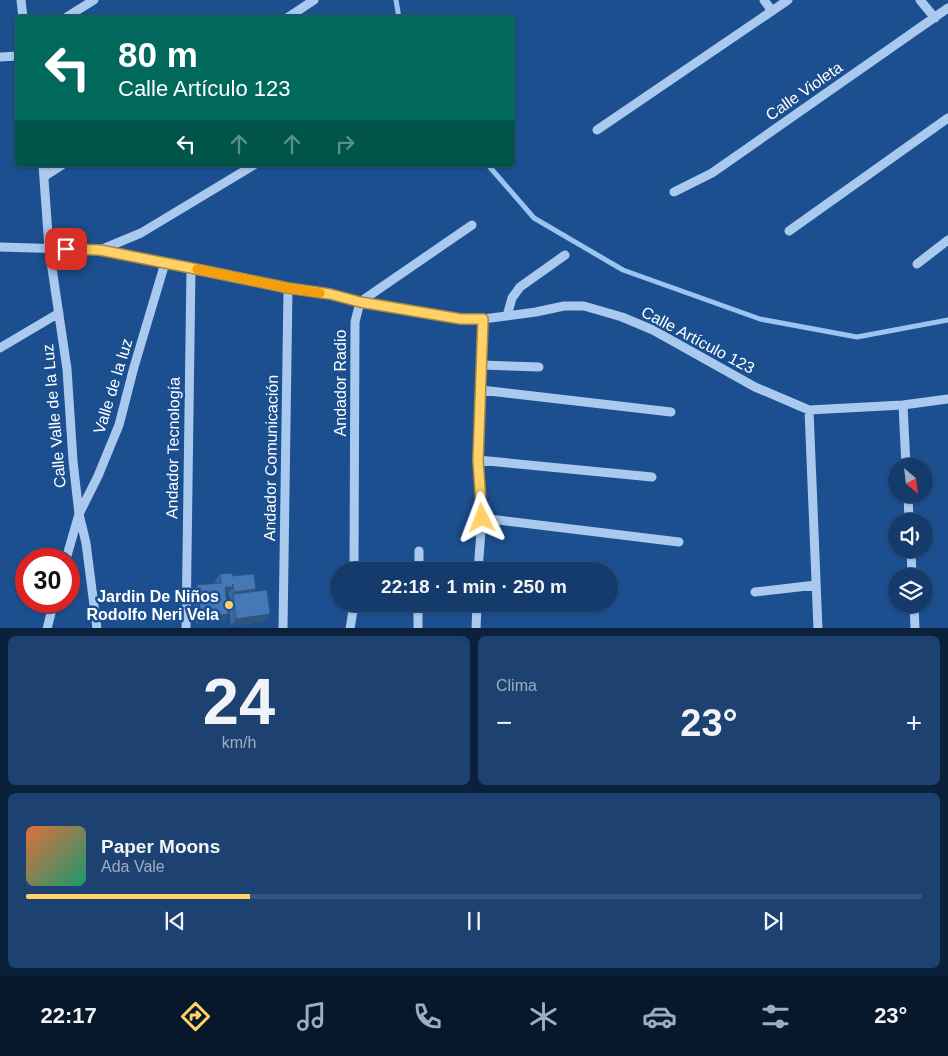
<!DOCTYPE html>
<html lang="es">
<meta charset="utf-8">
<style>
body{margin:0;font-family:Helvetica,sans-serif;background:#1d4271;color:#f1f3f6;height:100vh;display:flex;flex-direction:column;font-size:19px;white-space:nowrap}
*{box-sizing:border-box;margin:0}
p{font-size:16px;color:#9dadc1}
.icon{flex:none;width:28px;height:28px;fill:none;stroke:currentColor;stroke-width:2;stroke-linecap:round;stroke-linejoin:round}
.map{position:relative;height:628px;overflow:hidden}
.panel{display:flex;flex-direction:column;gap:8px;padding:8px;background:#0b203b;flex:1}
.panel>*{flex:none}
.guide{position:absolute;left:15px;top:15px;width:500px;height:152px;border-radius:5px;box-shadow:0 1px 4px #0004,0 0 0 1px #33557e;background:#00695c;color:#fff;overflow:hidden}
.needle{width:32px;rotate:152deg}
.fabs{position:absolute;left:888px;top:458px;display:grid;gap:10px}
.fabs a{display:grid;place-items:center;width:45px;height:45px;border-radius:50%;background:#143b6b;box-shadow:0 1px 4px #0004,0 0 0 1px #33557e;font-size:25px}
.speed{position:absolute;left:15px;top:548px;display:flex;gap:10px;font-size:25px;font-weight:700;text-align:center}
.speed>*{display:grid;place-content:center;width:65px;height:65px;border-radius:50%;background:#143b6b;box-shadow:0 1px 4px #0004,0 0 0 1px #33557e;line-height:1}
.speed .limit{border:8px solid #d22;background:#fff;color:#111}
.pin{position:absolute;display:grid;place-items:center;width:42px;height:42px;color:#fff;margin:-21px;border-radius:10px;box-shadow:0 2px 8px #0006}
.me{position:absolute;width:55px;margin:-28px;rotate:357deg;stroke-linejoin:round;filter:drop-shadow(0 0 4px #0008)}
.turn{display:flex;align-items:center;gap:18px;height:105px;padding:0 20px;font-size:22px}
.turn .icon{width:65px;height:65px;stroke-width:2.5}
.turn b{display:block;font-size:35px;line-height:42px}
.lanes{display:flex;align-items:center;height:48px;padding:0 20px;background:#0003;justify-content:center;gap:25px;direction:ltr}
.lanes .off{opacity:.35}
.big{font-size:38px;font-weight:700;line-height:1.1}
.panel .tile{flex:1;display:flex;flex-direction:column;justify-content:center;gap:8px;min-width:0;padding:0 18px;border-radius:8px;background:#1d4271}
.panel .dial{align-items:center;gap:0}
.dial b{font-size:65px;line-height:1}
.song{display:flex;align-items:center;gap:15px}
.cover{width:60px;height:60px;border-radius:8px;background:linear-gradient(135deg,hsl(20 70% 55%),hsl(160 70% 35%))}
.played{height:5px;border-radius:2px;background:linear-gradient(90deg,#ffd166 25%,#33557e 25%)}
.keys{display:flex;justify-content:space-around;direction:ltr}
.heat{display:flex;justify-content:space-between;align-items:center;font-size:28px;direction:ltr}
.panel .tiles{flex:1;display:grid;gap:8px;grid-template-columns:1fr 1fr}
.tile:last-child{grid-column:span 2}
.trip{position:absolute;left:330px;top:562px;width:288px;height:50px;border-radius:25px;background:#143b6b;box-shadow:0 1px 4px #0004,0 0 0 1px #33557e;font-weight:700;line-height:50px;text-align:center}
.tab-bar{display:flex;height:80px;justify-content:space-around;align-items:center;background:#08182b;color:#9dadc1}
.tab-bar .icon{width:35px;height:35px}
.tab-bar .current{color:#ffd166}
.tab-bar b{font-size:22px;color:#f1f3f6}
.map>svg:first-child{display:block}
</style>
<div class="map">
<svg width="948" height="629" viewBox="0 0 948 629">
<rect width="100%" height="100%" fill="#1b4f8f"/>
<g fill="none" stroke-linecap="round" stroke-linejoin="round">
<path stroke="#9cc4f0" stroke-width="5" d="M396,0l3,18
M488,165l46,53 89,52 137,49 97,18 91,-17"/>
<path stroke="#a9c9ee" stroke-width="9" d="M21,0l2,18
M764,0l8,11
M920,0l15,18
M65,18l29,-18
M287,18l27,-18
M0,57l18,-1
M597,130l191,-130
M43,165l6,83 18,121 6,92 6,53 7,29 11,86
M45,176l17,-11
M674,192l38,-19 236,-165
M789,231l159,-113
M0,247l100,3 91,18 97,20 42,6 30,8 101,17h22l53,-7 28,-6h20l38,11 31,13 102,57 54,23 94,-5 45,-6
M100,250l41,-17 113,-68
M917,264l31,-24
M507,316l5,-18 8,-11 45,-32
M0,348l59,-35
M481,365l58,2
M481,390l190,22
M903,405l3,61
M809,410l9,219
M478,460l174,17
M908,494l1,27
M482,518l197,24
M911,549l1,27
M66,559l13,-45 19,-38 21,-51 15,-58 31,-104
M354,571l1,-249 5,-20 112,-77
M419,571v-20
M478,571l4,-53 -4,-58 5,-141
M755,592l61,-7
M914,604l1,25
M47,629l7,-28
M186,629l5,-361
M283,629l5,-341
M350,629l4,-25
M418,629v-25
M476,629l1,-25"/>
</g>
<path fill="#3a679d" d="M220,574l12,2 22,15 11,31 -34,4 -3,-25 2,-2 -2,-6v1h-2l2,20 -5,7 -27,3 -4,-31 5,-8 18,-2v-2z"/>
<path fill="#305480" d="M225,587h8l-5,7h-8z
M256,589l-5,8 -18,-3 -3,5 4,-7z
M228,614l-5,7 -27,3 5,-7z
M270,614l-5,8 -34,4 5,-7z"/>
<path fill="#4478b7" stroke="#305480" d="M232,573v3l22,-2 2,15 -22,3 -1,-8v3h-8l3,27 -27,3 -4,-32 24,-2 -1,-9z
M267,590l3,24 -34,5 -3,-25z"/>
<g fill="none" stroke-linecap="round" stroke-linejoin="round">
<g stroke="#a68842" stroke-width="12">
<path id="route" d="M66,249l34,1 91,18 97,20 42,6 30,8 101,17h22l-5,141 4,58"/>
</g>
<use href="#route" stroke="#ffd166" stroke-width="9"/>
<path stroke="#f59e0b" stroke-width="9" d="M197,269l91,19 32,5"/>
</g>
<circle fill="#ffd166" stroke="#1b4f8f" stroke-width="2" cx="229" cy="605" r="5"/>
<g text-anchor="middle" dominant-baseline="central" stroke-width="5" stroke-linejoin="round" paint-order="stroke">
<g font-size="16" fill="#fff" stroke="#1b4f8f">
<text transform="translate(804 91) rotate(-35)">Calle Violeta</text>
<text transform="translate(698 340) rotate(28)">Calle Artículo 123</text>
<text transform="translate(340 383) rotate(-90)">Andador Radio</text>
<text transform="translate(113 386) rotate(-73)">Valle de la luz</text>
<text transform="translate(54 416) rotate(-95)">Calle Valle de la Luz</text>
<text transform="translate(173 448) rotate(-89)">Andador Tecnología</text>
<text transform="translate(271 458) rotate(-89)">Andador Comunicación</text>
</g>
<g font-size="16" font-weight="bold" fill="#fff" stroke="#1b4f8f" text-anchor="end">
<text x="219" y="596">Jardin De Niños<tspan x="219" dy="18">Rodolfo Neri Vela</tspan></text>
</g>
</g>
</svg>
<div class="fabs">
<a><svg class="needle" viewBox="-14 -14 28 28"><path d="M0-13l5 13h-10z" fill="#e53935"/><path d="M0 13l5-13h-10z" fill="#9dadc1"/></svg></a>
<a><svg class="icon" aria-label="sound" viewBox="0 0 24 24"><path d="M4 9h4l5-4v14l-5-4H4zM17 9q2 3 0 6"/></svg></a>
<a><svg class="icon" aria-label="layers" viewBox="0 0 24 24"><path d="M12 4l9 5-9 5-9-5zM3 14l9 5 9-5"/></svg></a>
</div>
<div class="speed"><div class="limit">30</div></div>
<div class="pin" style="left:66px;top:249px;background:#d93025"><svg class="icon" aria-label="arrive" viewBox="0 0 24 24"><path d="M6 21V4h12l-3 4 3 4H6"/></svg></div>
<svg class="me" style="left:482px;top:518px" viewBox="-20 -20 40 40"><path d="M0-17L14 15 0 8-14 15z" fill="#ffd166" stroke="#fff" stroke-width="4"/></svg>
<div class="trip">22:18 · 1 min · 250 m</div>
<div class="guide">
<div class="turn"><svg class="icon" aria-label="left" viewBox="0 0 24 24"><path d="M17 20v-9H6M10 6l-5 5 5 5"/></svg><div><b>80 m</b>Calle Artículo 123</div></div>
<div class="lanes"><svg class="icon" aria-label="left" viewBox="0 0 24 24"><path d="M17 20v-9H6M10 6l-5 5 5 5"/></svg><svg class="icon off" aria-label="ahead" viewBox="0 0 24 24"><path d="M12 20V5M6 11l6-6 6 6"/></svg><svg class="icon off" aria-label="ahead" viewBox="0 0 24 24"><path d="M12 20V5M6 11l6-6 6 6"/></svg><svg class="icon off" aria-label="right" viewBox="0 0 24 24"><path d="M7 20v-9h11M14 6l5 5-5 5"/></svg></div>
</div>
</div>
<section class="panel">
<div class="tiles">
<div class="tile dial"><b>24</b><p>km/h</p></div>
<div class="tile"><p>Clima</p>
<div class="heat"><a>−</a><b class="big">23°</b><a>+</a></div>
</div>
<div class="tile">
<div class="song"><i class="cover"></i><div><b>Paper Moons</b><p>Ada Vale</p></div></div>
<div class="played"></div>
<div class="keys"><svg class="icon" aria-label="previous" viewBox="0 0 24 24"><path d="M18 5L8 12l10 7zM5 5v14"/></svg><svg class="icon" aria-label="pause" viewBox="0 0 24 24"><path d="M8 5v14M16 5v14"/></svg><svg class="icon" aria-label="next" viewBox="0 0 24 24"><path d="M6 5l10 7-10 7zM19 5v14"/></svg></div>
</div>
</div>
</section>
<nav class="tab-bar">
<b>22:17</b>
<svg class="icon current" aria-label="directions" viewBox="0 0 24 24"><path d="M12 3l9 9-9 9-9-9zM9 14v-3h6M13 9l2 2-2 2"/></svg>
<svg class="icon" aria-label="music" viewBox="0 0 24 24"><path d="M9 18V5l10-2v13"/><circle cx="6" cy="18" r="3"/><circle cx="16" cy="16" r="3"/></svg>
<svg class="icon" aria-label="phone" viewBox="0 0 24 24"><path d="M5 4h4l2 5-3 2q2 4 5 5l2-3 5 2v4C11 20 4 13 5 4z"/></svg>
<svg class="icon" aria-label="climate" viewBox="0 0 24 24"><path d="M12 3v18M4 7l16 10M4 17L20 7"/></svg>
<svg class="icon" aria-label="car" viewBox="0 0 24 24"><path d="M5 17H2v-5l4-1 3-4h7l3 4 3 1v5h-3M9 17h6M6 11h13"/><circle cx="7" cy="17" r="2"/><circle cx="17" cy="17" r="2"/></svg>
<svg class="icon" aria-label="filters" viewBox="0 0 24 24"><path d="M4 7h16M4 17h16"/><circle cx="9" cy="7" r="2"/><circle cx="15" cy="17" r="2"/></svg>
<b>23°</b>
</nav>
